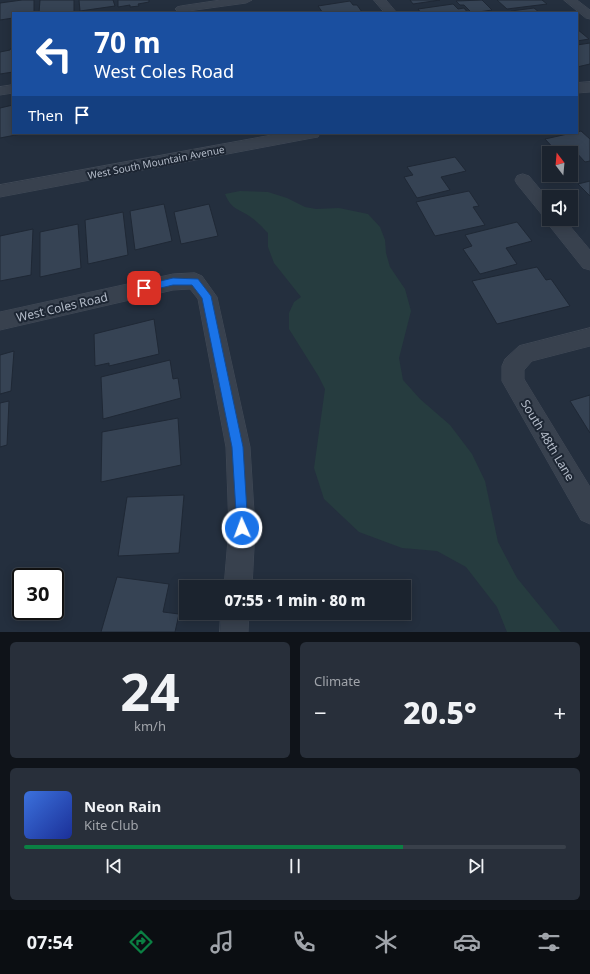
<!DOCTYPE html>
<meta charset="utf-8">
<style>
body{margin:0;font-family:"Noto Sans",sans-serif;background:#282f3a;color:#f1f3f6;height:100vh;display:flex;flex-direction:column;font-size:15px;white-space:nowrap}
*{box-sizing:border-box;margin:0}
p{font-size:13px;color:#a0a4aa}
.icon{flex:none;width:22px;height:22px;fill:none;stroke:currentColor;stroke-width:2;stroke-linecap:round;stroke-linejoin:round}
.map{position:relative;height:632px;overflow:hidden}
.sheet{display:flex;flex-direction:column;gap:10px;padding:10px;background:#0f1319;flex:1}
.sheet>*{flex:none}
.banner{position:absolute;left:12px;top:12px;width:566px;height:122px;border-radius:0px;box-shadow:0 2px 10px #0003,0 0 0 1px #39404a;background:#1a4fa0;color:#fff;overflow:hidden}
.needle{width:26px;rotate:344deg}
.fabs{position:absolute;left:542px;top:146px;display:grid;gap:8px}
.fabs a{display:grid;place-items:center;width:36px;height:36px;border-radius:0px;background:#1b232e;box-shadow:0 2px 10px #0003,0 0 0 1px #39404a;font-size:20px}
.speed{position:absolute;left:12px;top:568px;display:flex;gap:8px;font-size:20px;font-weight:700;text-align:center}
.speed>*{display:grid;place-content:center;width:52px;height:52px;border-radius:50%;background:#1b232e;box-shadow:0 2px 10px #0003,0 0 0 1px #39404a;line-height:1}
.speed .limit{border:2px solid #111;border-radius:6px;background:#fff;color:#111}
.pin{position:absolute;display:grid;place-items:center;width:34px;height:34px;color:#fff;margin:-17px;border-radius:8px;box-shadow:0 2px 6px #0006}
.me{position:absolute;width:44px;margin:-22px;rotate:358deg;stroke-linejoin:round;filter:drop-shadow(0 0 3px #0008)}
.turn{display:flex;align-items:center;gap:14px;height:84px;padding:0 16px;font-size:18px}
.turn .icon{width:52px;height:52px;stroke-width:2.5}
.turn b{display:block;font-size:28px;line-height:34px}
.then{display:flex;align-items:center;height:38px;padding:0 16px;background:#0003;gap:8px;font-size:15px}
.big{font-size:30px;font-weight:800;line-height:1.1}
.sheet .widget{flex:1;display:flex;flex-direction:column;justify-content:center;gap:6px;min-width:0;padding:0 14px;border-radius:6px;background:#282f3a}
.sheet .dial{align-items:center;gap:0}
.dial b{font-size:52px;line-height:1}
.song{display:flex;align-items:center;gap:12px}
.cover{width:48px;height:48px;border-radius:6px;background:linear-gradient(135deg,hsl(220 70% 55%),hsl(230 70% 35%))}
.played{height:4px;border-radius:2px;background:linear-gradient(90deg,#0b8043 70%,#39404a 70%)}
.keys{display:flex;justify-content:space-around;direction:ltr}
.heat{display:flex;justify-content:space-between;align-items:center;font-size:22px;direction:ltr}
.sheet .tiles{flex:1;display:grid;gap:10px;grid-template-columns:1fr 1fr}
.widget:last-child{grid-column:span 2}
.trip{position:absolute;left:179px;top:580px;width:232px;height:40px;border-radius:0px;background:#1b232e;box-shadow:0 2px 10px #0003,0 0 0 1px #39404a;font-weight:800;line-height:40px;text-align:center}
.tabs{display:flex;height:64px;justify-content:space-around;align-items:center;background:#0b0e12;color:#a0a4aa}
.tabs .icon{width:28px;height:28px}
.tabs .current{color:#0b8043}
.tabs b{font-size:18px;color:#f1f3f6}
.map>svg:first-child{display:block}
</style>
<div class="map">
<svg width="590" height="632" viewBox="0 0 590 632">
<rect width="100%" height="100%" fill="#242f3e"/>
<path fill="#263c3f" d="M240,191l28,1 19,6 18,9 11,2 23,-1 29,6 12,13 5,13 1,13 4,14 15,22 6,22 -12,47 4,22 17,19 30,26 22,29 13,27 13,61 19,36 44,54h-54l-10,-25 -31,-40 -29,-16 -35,-3 -43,-16 -35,-33 -10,-31 11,-79 -6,-12 -30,-48v-16l5,-11 7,-5 -27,-34 -6,-16v-14c-5,-5 -10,-11 -16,-15 -13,-10 -20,-7 -27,-24z"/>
<path fill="#364354" stroke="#1f2835" d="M22,0h12v13h-21v5l-13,2v-17z
M40,0h34v13h-35z
M79,0h34l2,6 -35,5z
M118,0h31v2l-11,2 1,2 -9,1v-2l-12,2z
M410,0h30l-27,4z
M482,0l10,10 -20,3 -8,-8h-4l-4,-4z
M497,0h45l5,4 -40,5z
M350,1l3,4h4l5,7 -39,1 -5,-7z
M453,4l5,5 6,-1 4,5h-47l-3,-4z
M534,8l6,5h-27l-2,-2z
M577,29l12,10 -12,2z
M590,43v21l-13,3v-22z
M13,47v25l-13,2v-22l10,-2 1,-2z
M13,105v28h13l-26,5v-30z
M581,131l9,8v22l-5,1 -11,-12 -16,3 -13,-14z
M455,157l11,14 -25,6 9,13 -33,8 -13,-21 9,-2 -6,-8z
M590,181v15l-12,-12z
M469,191l10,15 -6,1 12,18 -50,11 -19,-34z
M164,204l8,37 -37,9 -5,-39z
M209,204l9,32 -37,8 -7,-32z
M123,212l5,43 -40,9 -3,-44z
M517,222l15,19 -26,7 11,16 -37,10 -17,-25 9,-3 -7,-11z
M78,224l3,44 -41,9v-45z
M33,229l-2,46 -31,6v-45z
M537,267l9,13 5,-1 19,27 -73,18 -25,-43z
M154,319l5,35 -50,12v-3l-14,3 -1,-32z
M14,351l-3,40 -11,3v-39z
M170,360l3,19 5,-1 3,20 -78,21 -2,-42z
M590,395v38l-20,-32z
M9,401l-2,44 -7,2v-44z
M178,418l3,47 -80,17 1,-50z
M184,495l-5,58 -61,3 9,-59z
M117,577l52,7 -6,28 16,2 -4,18h-74z"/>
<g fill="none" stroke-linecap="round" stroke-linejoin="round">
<g stroke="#414a57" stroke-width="1">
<path id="minor" d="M221,0h31l-6,3 -65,9 -4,-1 -2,-2 2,-2 4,-1z
M374,0h12l11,13h-12z
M564,0h13l13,10v9l-4,-1z
M13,85v8l-13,2v-8z
M523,174l6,2 20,24v19h15l26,31v20l-7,-2 -35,-44 -3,-5 1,-2 -3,-1 -26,-32 -2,-4 2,-4z
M195,273l7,3 15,21 33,150 5,81 -3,59h-28l5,-59 -3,-81 -28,-148 -8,-10 -17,1 -173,40v-18l173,-38z
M590,328v18l-58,15 -8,9v9l66,108v37l-9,-4 -79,-139v-15l3,-7 14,-13z
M221,613h28l-1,19h-28z"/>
</g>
<g stroke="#414a57" stroke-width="1">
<path id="tertiary" d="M590,82v10l-13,1v-10z
M283,133h37l-2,4 -6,1 -312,59v-12z"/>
</g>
<use href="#minor" fill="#38414e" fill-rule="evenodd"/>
<use href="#tertiary" fill="#38414e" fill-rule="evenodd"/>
</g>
<path fill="#1a73e8" stroke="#114b97" d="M173,278l25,1 13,17 32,151 5,81 -1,4 -5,2 -4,-2 -1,-4 -5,-81 -30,-149 -10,-13h-19l-29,7 -4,-4 4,-3z"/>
<g text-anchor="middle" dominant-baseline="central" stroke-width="4" stroke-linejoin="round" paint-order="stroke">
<g font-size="10" fill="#b4bcc9" stroke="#1d2633">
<text transform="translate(156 162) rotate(-11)">West South Mountain Avenue</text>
</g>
<g font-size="12" fill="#b4bcc9" stroke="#1d2633">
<text transform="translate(62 307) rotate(-13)">West Coles Road</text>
<text transform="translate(548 440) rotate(59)">South 48th Lane</text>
</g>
</g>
</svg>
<div class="fabs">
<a><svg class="needle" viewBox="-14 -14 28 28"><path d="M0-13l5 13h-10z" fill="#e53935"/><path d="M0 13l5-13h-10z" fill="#a0a4aa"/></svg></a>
<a><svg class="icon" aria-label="sound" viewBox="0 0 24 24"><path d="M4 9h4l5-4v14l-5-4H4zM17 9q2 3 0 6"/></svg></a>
</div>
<div class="speed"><div class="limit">30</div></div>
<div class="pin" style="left:144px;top:288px;background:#d93025"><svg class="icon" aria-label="arrive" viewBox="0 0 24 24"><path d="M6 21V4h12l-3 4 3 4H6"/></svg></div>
<svg class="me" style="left:242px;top:528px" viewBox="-20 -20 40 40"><circle r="17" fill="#1a73e8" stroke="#fff" stroke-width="3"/><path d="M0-11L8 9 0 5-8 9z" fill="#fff"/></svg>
<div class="trip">07:55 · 1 min · 80 m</div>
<div class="banner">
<div class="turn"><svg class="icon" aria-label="left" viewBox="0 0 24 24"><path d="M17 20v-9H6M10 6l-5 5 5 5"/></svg><div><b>70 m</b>West Coles Road</div></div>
<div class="then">Then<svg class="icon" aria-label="arrive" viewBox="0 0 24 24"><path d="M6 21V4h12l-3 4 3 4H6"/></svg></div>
</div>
</div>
<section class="sheet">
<div class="tiles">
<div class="widget dial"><b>24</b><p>km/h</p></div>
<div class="widget"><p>Climate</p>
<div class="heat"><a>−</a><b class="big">20.5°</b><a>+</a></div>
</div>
<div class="widget">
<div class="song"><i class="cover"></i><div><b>Neon Rain</b><p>Kite Club</p></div></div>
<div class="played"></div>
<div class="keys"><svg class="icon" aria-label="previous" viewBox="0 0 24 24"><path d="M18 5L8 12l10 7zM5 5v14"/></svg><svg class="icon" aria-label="pause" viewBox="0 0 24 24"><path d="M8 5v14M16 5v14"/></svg><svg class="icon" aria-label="next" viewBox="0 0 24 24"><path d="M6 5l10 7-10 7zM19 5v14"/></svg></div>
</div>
</div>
</section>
<nav class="tabs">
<b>07:54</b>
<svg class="icon current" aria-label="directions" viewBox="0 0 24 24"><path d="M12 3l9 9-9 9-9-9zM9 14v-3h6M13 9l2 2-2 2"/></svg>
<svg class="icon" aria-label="music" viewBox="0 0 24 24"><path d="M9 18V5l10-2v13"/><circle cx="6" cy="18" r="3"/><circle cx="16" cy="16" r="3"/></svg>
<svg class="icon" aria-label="phone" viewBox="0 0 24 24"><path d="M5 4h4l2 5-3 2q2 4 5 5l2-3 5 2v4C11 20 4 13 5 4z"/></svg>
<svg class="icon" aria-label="climate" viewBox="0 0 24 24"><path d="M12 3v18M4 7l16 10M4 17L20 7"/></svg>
<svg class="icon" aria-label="car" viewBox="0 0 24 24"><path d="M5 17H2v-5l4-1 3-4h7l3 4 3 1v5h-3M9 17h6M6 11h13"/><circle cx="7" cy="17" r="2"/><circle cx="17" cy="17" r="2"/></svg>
<svg class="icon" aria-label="filters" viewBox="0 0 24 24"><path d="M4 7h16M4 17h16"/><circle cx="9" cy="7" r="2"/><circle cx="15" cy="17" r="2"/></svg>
</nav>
